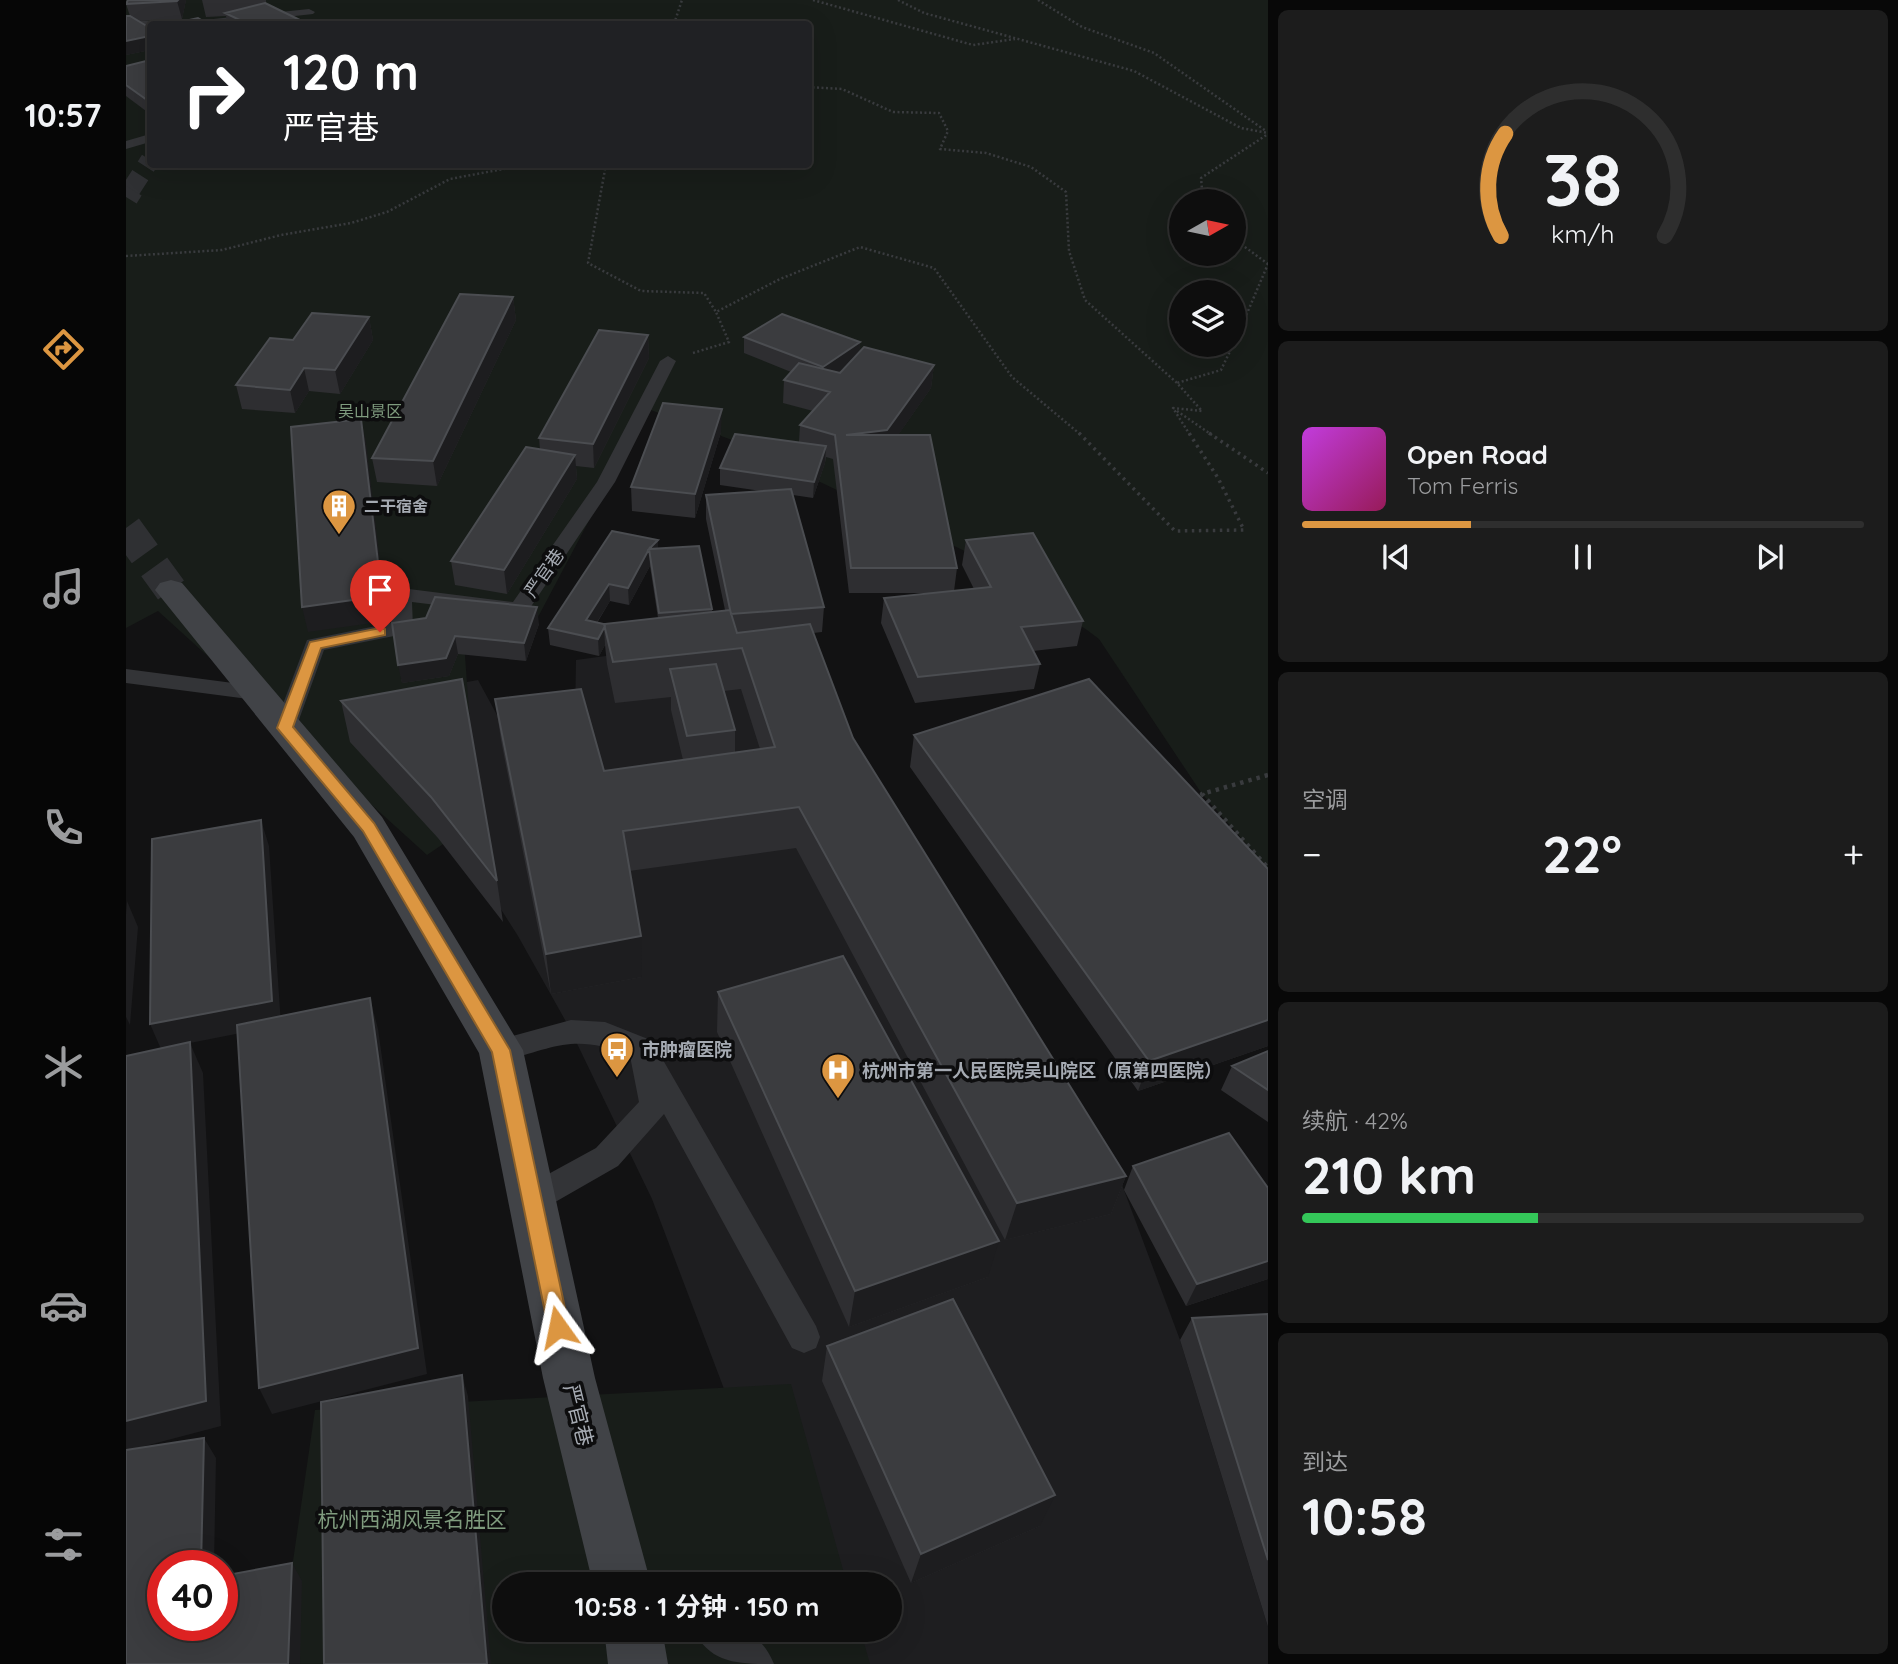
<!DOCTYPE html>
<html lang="zh">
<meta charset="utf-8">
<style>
body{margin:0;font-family:Quicksand,"Noto Sans SC",sans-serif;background:#1c1c1c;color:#f1f3f6;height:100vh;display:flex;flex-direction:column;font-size:26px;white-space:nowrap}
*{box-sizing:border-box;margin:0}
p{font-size:23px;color:#9b9c9e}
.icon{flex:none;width:38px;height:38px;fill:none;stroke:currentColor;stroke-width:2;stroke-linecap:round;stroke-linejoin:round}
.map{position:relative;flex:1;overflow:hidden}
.sheet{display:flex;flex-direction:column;gap:10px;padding:10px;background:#080808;width:630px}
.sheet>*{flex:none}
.banner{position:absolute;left:21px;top:21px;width:665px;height:147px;border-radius:7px;box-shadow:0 7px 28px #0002,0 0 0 2px #2e2e2e;background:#202124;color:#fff;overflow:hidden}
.needle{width:46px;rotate:81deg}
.controls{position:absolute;left:1043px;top:189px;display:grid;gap:14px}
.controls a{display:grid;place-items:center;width:77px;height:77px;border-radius:50%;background:#0e0e0e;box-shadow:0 7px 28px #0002,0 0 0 2px #2e2e2e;font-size:35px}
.speed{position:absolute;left:21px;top:1550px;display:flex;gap:14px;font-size:35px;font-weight:700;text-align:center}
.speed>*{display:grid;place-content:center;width:91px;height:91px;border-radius:50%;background:#0e0e0e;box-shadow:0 7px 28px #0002,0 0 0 2px #2e2e2e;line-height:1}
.speed .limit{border:10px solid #d22;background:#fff;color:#111}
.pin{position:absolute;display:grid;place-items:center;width:60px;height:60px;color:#fff;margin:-72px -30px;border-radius:50% 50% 50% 0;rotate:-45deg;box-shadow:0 0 7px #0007}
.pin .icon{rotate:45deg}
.me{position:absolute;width:77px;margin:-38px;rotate:348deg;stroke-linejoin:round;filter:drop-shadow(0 0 5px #0008)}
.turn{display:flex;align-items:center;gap:24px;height:147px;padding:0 21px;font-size:32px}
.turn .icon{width:91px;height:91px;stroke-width:2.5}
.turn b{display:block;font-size:49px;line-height:60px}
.big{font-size:52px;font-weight:700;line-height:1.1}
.sheet .card{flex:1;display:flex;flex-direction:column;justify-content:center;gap:10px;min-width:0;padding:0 24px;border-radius:10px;background:#1c1c1c}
.sheet .dial{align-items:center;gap:0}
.dial svg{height:182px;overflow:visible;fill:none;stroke:#2e2e2e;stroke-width:7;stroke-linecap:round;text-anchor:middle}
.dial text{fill:#f1f3f6;stroke:none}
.song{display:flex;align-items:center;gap:21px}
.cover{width:84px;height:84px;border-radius:10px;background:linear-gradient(135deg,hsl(290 70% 55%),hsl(330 70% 35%))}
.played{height:7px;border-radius:4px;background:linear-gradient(90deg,#dc9641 30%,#2e2e2e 30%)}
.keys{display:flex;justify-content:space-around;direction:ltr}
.heat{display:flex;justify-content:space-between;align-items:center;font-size:38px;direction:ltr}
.charge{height:10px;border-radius:5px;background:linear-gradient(90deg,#34c759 42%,#2e2e2e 0)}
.trip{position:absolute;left:366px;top:1572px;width:410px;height:70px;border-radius:35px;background:#0e0e0e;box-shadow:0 7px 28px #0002,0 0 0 2px #2e2e2e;font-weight:700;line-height:70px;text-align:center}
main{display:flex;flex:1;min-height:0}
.tab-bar{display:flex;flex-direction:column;width:126px;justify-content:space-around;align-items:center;background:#060606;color:#9b9c9e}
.tab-bar .icon{width:49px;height:49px}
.tab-bar .selected{color:#dc9641}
.tab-bar b{font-size:32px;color:#f1f3f6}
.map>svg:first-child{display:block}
</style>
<main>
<nav class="tab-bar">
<b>10:57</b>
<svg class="icon selected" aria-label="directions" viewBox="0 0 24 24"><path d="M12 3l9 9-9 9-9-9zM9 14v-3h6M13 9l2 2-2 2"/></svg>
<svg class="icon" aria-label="music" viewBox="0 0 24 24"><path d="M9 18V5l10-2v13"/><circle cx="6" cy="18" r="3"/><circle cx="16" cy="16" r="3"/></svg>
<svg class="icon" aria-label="phone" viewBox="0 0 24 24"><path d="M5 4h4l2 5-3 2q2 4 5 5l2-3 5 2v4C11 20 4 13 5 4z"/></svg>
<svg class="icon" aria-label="climate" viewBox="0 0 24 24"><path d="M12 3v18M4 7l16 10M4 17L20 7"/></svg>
<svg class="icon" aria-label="car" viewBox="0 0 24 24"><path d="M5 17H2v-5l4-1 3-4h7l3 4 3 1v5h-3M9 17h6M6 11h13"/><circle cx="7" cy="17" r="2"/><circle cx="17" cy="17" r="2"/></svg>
<svg class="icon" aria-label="filters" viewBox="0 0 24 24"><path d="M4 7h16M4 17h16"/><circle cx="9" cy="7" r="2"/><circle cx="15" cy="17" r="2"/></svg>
</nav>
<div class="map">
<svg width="1142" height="1664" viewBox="0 0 1142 1664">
<rect width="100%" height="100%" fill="#121213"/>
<path fill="#1e1e20" d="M605,639l387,535 62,166 88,287v37h-440l-13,-35h74v-45h-91l-146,-385 -83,-172 -51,-91 -150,-236 110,-20 25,46 72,-7 1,-59z"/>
<path fill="#181d19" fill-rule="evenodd" d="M0,0h1142v868l-66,-74 -103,-155 -12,-9 -116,-76 -239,-114 -84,-31 -120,227 -64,6 13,179 -50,34 -269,-244 -32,17zM24,24h658v140h-658zM1055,201h53v53h-53zM1055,292h53v53h-53z
M665,1384l56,200h-343v45h356l10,35h-592l37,-254z"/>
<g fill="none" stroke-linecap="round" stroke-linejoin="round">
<path stroke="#2f3033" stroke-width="19" stroke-dasharray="19 10" stroke-linecap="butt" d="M4,191l20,-31"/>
<path stroke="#2f3033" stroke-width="25" stroke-dasharray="25 12" stroke-linecap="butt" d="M0,197l5,-8"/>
<path stroke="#2f3033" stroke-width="32" stroke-dasharray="32 16" stroke-linecap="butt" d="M0,528l45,62"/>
<path stroke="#393b3e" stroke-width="2.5" stroke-dasharray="2 2.5" stroke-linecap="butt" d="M687,0l160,45 42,-6
M772,0l26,13 210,58 107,57 27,5
M912,0l44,27 72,26 112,78
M548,24l8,-24
M682,87l34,2 51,23 46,1 9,18 -8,18 46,4 45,14 35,25 3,59 16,49 92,83
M480,164l-18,99 53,28 63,2 12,19
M1077,201l-2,-23 67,-44
M1108,239l34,25
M0,256l96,-6 59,-15 70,-12 36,-11 63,-33 80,-15
M1108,344l34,-80
M567,353l36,-11 -13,-30 64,-33 80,-32 74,21 78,109 69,58
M1051,411l35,24
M1064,435l-17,-27 29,3 -25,-28 44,-13 12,-25"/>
<path stroke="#393b3e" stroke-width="3.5" stroke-dasharray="2.5 4.5" stroke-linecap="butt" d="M953,433l96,98 69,-1 -26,-52 -29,-45
M1083,433l59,40"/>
<path stroke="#393b3e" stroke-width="4.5" stroke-dasharray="3.5 5" stroke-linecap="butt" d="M1142,775l-66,19 66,74"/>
<path fill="#333437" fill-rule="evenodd" d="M183,9l6,3 -2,2 -91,10h-72v3h-24v-6l78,-1z
M24,134v8l-24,7v-8z
M542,356l8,5 -61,121 -89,132 -7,1 -107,-13 1,26 -4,5 -85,17 -28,78 -3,5 -8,3 -8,-3 -3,-5 33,-88 84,-17v-29l3,-4 7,-2 112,14 84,-120 63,-121z
M0,669l130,17 8,2 3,5 -3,5 -8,2 -130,-17z
M445,1020l34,2 48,19 6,17 4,2 153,266 4,11 -4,11 -12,5 -12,-5 -128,-234 -46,52 -75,43 -11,4 -11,-4 -4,-10 4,-10 75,-41 43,-46 -9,-46c-54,-23 -75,-9 -129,6l-10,-4 -4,-8 4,-8z
M567,1629c37,0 65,-5 81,35 -36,0 -64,0 -81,-35z"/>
<path fill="#414347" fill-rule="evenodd" d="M45,580l11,3 200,234 141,233 72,328 56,206h-58l-50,-206 -64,-325 -125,-216 -199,-247 5,-7z
M478,1629h58l6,35h-60z"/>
</g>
<path fill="#2e2e31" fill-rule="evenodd" d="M2,0h58l-4,19 -42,2 10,7v22l-24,5v-39h4l-4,-12z
M76,0h64v4l42,20h-81l-1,-8 -20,1z
M24,60v54l-24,-18v-30z
M387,297l3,23 -79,166 -60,-4 -5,-24z
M243,317l4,23 -33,54 -31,-3 -14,22 -53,-4 -6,-24 57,-45z
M522,335l1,23 -55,110 -18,-2 1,13 -70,115 -52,-9 -4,-24 89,-111 -1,-12z
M618,337l116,5 -1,10 75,13 -3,23 -33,47 59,133 -3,23 20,-2 -12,-24 4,-25 117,81 -6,25 -44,5 7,13 -6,25 -119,14 -34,-80 3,-25 52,-5h-87l-16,-134 -7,-2 -1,6 -12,35 -20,-3 31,112 -2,25 -9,1 40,105 273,438 -15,38 -106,26 -209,-392 -167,23 13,106 -91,17 -50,-254 -6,-41 109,72 79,-11 -12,-50v-13l-56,6 -8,-39 -2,-19 -6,11 -49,-11 -2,-17 110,-88v8l54,61v3l13,-2 -19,-91v-24l55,-4 -41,-6v-17l79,-26 1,-17 13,-14 -30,-8 1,-23 7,-8 -47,-19zM524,566l8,52 -54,6 -7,-1 13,-22 19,4zM615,689l19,60 -25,3v-22l-11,-39z
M595,432l-26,86 -63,-7 -1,-24z
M266,623l147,1 -13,37 -68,-7 -9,22 -47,7z
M336,679l35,202 6,41 -65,-84 -88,-96 -9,-41z
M788,735l354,134v177l-130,45 -228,-324z
M592,992l270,285 -139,50 -132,-295z
M1142,1051v71l-47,-32 11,-24z
M1007,1166l135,22v91l-82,27 -62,-116z
M1142,1314v313l-88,-287 12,-22z
M701,1346l213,180 -129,57 -89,-202z"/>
<path fill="#1d1d1f" d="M52,0h8l-4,19 -5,-18z
M24,36v14l-24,5v-14z
M21,100h3v13z
M387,297l3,23 -79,166 -4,-25z
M243,317l4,23 -33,54 -5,-24z
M522,335l1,23 -55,110 -1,-24z
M734,342l-1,16 -37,26 1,-17z
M808,365l-3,23 -46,66 -39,-19z
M178,368l5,23 -14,22 -5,-23z
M596,409l-1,23 -26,86v-24z
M235,419l5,23 21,179 -79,11 -6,-25z
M700,446l-1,17 -12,35 1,-16z
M449,455l2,24 -70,115 -3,-24z
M532,540v17l-9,-8z
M523,549l1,17 -21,39 -1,-17z
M483,584l1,17 -23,37 -1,-18z
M411,607l2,17 -13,37 -2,-18z
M478,627l1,18 -6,11 -1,-17z
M329,636l3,18 -9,22 -47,7 -4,-18z
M135,820l8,26 12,179 -91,18 13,30 18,353 -95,25v-30l35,-372 -11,-25z
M1,901l11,26 -8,98 -4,-8v-103z
M515,936l1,41 -91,17 -5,-40z
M244,998l8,31 49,345 -155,40 -13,-26z
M1142,1020v26l-130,45 11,-30z
M1000,1176l-15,38 -106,26 12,-37z
M873,1241l-11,36 -139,50 6,-36z
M1142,1261v18l-82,27 11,-22z
M336,1375l6,21 23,268h-4z
M78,1438l12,20 -2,108h-13z
M929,1495l-15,31 -129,57 10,-29z
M166,1563l10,18 -2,83h-12z"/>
<path fill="#3b3c3f" stroke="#4b4d51" stroke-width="2" d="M2,0h50l-1,1 -51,3z
M139,3l43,21h-60l-23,-11z
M0,16h4l20,12v8l-24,5z
M72,18l10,6h-37z
M24,60v40h-3l-21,-15v-19z
M334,294l53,3 -80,164 -61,-3z
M186,313l57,4 -34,53 -31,-2 -14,22 -54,-5 34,-47 23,2z
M656,314l78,28 -37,25 -79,-30z
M473,330l49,5 -55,109 -54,-6z
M738,347l70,18 -47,65 -41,5h84l27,133h-106l-16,-133 -35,-10 30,-33 -46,-12 15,-17 41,10z
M537,403l59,6 -27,85 -64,-7z
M235,419l21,177 -80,11 -11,-180z
M609,434l91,12 -12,36 -94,-14z
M400,447l49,8 -71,115 -53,-9z
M665,489l33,118 -93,7 -25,-119z
M486,531l46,9 -9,9 50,-3 13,63 -53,4 -10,-64 -21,39 -19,-4 -23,36 18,4 1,2 -7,13 -50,-11z
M907,533l50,88 -62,6 19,37 -122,13 -34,-79 107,-11 -25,-47z
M309,597l102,10 -13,36 -69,-7 -9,22 -48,7 -6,-42 34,-5z
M604,610l7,23 73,-9 43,114 273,438 -109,27 -218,-396 -176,24 18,105 -95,18 -51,-255 86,-10 23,82 171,-24 -33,-99 -129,14 -9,-38z
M590,664l19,66 -48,6 -17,-67z
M336,679l35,202 -66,-84 -90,-96z
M963,679l179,190v151l-119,41 -235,-326z
M135,820l11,181 -122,23 2,-185z
M717,956l156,285 -144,50 -137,-299z
M244,998l48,350 -159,40 -22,-363z
M64,1042l16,359 -80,20v-365z
M1142,1051v39l-36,-24z
M1103,1133l39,55v73l-71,23 -64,-118z
M827,1299l102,196 -134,59 -94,-208z
M1142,1314v246l-76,-242z
M336,1375l25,289h-163l-3,-262z
M78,1438l-3,128h-38v60h59v-50l70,-13 -4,101h-162v-214z"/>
<path fill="#dc9641" stroke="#8f622a" stroke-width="2" d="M254,628l5,1v6l-64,13 -28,79 81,96 136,227 59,277 -3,7 -8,3 -7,-3 -3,-7 -56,-275 -129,-221 -86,-103 33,-86z"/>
<defs>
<g id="building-pin" transform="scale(1.75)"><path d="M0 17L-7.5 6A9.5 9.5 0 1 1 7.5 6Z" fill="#dc9641" stroke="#0d0d0e"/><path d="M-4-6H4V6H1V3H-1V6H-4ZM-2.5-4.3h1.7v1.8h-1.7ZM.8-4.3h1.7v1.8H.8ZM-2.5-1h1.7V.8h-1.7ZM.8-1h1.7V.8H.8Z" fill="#fff"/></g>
<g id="bus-pin" transform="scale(1.75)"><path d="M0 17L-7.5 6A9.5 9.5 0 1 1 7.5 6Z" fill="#dc9641" stroke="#0d0d0e"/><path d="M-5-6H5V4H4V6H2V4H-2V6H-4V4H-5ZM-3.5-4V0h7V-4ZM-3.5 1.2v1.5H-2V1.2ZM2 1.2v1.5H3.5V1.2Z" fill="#fff"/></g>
<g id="hospital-pin" transform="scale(1.75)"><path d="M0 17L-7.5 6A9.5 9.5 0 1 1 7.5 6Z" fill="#dc9641" stroke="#0d0d0e"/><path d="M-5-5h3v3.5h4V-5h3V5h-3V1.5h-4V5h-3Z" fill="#fff"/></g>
</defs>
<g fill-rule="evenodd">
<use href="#building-pin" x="213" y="506"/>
<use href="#bus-pin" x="491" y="1049"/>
<use href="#hospital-pin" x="712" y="1070"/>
</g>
<g text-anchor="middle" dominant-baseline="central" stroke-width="7" stroke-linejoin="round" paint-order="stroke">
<g font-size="16" fill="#7f9b7e" stroke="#0d0d0e">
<text x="244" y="411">吴山景区</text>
</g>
<g font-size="16" font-weight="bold" fill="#a5aab2" stroke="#0d0d0e" text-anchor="start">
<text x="238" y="506">二干宿舍</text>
</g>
<g font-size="18" fill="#a5aab2" stroke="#0d0d0e">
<text transform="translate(418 573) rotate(-55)">严官巷</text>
</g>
<g font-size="18" font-weight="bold" fill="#a5aab2" stroke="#0d0d0e" text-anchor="start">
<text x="516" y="1049">市肿瘤医院</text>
<text x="736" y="1070">杭州市第一人民医院吴山院区（原第四医院）</text>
</g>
<g font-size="21" fill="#a5aab2" stroke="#0d0d0e">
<text transform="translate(453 1415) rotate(76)">严官巷</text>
</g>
<g font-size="21" fill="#7f9b7e" stroke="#0d0d0e">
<text x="286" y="1519">杭州西湖风景名胜区</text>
</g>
</g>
</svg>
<div class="controls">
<a><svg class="needle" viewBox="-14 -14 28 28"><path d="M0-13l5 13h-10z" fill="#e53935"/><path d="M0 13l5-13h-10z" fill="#9b9c9e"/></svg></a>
<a><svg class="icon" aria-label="layers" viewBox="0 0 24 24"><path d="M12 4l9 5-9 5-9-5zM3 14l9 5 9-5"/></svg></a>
</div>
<div class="speed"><div class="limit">40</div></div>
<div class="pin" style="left:254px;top:632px;background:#d93025"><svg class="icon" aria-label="arrive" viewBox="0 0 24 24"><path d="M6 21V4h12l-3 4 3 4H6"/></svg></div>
<svg class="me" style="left:432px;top:1327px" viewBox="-20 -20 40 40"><path d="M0-17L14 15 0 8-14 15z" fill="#dc9641" stroke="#fff" stroke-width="4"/></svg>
<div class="trip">10:58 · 1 分钟 · 150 m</div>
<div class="banner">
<div class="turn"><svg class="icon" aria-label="right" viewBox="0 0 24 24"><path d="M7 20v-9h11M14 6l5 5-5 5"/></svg><div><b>120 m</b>严官巷</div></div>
</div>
</div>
<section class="sheet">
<div class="card dial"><svg viewBox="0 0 100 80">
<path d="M14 69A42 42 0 1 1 86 69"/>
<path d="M14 69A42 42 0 0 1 16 24" stroke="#dc9641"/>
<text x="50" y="56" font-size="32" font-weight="700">38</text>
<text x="50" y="72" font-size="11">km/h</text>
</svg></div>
<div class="card">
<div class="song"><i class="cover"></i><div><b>Open Road</b><p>Tom Ferris</p></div></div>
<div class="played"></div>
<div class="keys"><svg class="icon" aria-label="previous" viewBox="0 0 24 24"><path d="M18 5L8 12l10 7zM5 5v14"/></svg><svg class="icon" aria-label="pause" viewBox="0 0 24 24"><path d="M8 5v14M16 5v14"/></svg><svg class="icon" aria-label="next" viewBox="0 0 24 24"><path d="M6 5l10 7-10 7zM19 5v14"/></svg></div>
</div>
<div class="card"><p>空调</p>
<div class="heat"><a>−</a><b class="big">22°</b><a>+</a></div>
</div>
<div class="card"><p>续航 · 42%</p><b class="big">210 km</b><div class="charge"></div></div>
<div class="card"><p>到达</p><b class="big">10:58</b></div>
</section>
</main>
